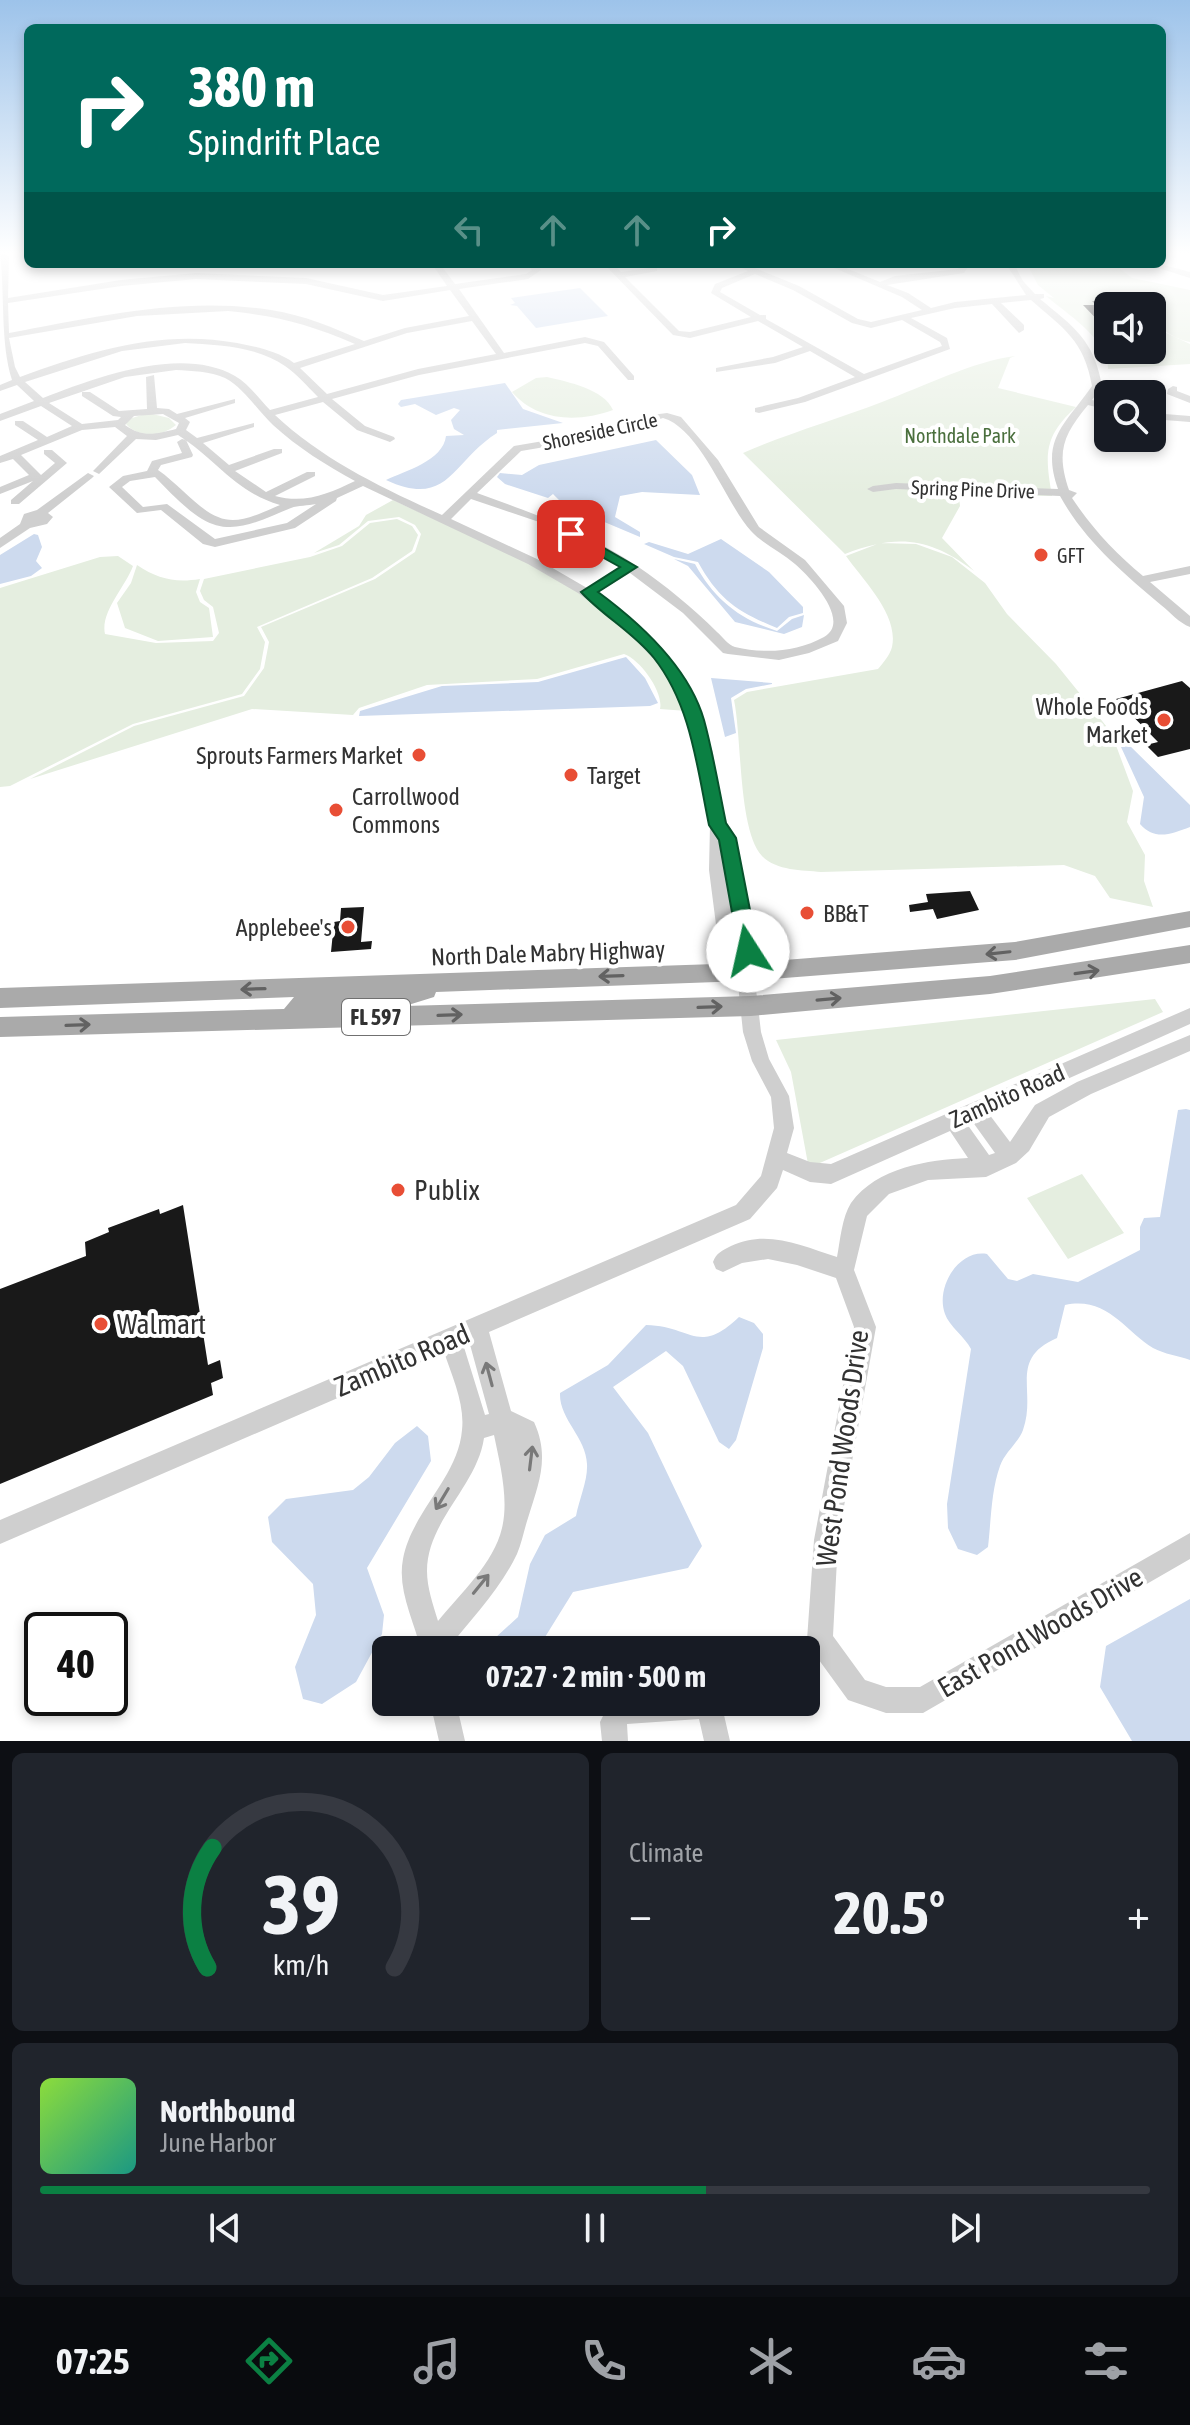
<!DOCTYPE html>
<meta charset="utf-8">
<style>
body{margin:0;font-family:"Asap Condensed",sans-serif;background:#20242c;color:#f1f3f6;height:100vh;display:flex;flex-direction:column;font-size:30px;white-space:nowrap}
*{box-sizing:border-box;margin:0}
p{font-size:26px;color:#9ea1a6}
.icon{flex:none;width:44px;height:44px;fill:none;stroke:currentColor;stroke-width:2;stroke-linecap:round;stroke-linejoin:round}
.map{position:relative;height:1741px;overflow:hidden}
.side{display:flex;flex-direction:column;gap:12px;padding:12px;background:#0d0f14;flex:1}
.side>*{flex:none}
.banner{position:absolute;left:24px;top:24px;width:1142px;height:244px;border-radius:12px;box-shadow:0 4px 12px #0003;background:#00695c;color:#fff;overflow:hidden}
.buttons{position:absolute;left:1094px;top:292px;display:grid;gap:16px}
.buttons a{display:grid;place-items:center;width:72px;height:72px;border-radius:12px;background:#171b24;box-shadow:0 4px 12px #0003;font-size:40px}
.speed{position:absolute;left:24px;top:1612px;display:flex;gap:16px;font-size:40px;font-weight:700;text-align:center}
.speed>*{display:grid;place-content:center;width:104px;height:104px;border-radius:50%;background:#171b24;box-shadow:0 4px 12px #0003;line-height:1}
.speed .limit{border:4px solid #111;border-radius:12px;background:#fff;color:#111}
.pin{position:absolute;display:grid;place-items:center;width:68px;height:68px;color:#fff;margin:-34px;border-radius:16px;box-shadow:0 4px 12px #0006}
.me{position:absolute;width:88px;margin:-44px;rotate:350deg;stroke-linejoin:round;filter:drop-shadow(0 0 6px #0008)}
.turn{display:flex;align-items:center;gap:28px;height:168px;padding:0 32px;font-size:36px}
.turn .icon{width:104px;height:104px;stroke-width:2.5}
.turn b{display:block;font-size:56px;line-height:68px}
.lanes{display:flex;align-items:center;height:76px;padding:0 32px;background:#0003;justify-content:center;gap:40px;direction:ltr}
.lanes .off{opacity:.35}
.big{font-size:60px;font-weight:700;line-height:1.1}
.side .tile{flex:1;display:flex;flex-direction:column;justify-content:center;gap:12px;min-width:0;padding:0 28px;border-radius:12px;background:#20242c}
.side .dial{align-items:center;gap:0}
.dial svg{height:208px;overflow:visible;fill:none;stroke:#363941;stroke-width:7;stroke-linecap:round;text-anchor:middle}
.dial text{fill:#f1f3f6;stroke:none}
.song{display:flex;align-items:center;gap:24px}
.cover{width:96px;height:96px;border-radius:12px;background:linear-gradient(135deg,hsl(90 70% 55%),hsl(170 70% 35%))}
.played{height:8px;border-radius:4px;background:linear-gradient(90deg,#0b8043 60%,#363941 60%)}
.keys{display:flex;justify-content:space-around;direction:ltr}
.heat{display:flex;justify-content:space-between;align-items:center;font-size:44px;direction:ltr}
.side .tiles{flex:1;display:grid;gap:12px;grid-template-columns:1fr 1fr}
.tile:last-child{grid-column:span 2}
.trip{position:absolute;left:372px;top:1636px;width:448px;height:80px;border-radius:12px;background:#171b24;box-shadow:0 4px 12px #0003;font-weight:700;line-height:80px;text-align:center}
.tabs{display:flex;height:128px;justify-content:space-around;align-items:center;background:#090b0e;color:#9ea1a6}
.tabs .icon{width:56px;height:56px}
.tabs .active{color:#0b8043}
.tabs b{font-size:36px;color:#f1f3f6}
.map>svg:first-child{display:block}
</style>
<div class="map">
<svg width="1190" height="1741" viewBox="0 0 1190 1741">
<rect width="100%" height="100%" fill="#fff"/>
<path fill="#e5eee0" d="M1027,264h87l18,14 58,12v52c-18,-4 -38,-16 -38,-36h-8l-11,-11 8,11h-33v44h44v-31l8,11 30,14v20l-82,5c1,-29 -42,-56 -62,-73l8,2 -16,-13z
M1015,356l-5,2 -12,30 78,19c-33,30 -31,48 -24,89l-84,-1 -9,3 1,8 -18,32 32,33c-45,-34 -77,-37 -129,-17l-102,-101c46,-20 92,-33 139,-51 40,-15 92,-41 133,-46z
M547,377c21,5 57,12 66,33 -36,13 -76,11 -101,-18l24,-14z
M148,413l21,5 7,7c-14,12 -38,13 -50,-1l3,-5z
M393,500c80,38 210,87 263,157 12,16 21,37 31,54l-27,-2c4,-16 -19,-49 -36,-55l-87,25 -110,6 -68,23 -6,7 -101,-6 -222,70 104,-53 110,-30 20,-28 5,-26 -8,-15 114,-48 40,-27 6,-18 -6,-9 -16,-8 -31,4 -29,24 -25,8 45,-27 7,-11z
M397,519l15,7 6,9 -6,16 -40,27 -115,49 8,15 -5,27 -18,25 -109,30 -123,62 -10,1v-199l100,-31 18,-1 15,10c-7,20 -33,46 -28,68l51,9 57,-2 6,-8 -6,-26 -9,-7 -4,-9 4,-12 106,-22 32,-11 28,-23z
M880,543l36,1 36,13 33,26 22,31 49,50 55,68 22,59 -6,31 18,33 -1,26 9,26 -43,-9 -15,-22 -31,-11 -243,7c-19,-2 -44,-1 -59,-16 -24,-26 -20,-118 -28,-156l13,-8 131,-23c5,-6 12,-14 14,-22 7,-32 -29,-67 -46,-91z
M137,565c21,14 38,18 63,14l-4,13 4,10 9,6 4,29 -55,4 -33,-13 -8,-25 14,-20z
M1155,999l8,13 -350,154 -5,-2 -17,-92 -15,-32z
M1082,1174l42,59 -56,26 -41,-61z"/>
<path fill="#cddaee" d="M580,288l28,28 -72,12 -19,-22 -7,-1 5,-2 -4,-5z
M505,383l18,26 40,14 -66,7v3c-46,29 -48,76 -111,47 19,-9 57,-19 60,-44l18,-1 -10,-6 -3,-9 9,-10 -6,-2 -18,7 -21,-11 -14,3 -3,-3 3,-4z
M656,440l36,35 8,20 -58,-3 -22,4 -5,21 25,15v5l-76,-32 -11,-11 -5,4 -43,-14 -8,-7 3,-4 22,2 17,-10z
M34,534l4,1 4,12 -6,14 6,7 -11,8 -31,8v-29z
M721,539l48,33 34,35v6l-14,4 -12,11c-39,-16 -58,-28 -79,-66l-24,-5 -30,-13 5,-2 39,12z
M674,559l21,5c19,35 44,55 82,67l15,-12 12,-4 -2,12 -18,7 -49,-12 -47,-56z
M626,657l19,21 13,25 -8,3 -291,10 1,-5 82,-25 96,-4z
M711,678l61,5v1l-26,5 -15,9 5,35 -11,4z
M1126,742l64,63v22c-19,7 -35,14 -50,-3l4,-27 -23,-50z
M1186,1109l4,1v250c-11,-4 -26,-6 -37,-12 -28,-17 -46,-52 -88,-43l-8,33c-49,21 -20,53 -34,92 -4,12 -18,22 -23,36 -9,25 -9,56 -12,81l-11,8 -19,-6 -10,-21 -1,-24 24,-155c-6,-12 -22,-23 -26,-35 -10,-27 14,-65 42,-60l21,25 9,2 16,-7 45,8 62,-32v-23l4,-9 16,-1 18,-107z
M739,1317l15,6 9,11v14l-27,92 -7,9 -10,-7 -36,-76 -17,-15 -53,36 35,46 54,113 -14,22 -115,24 -36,58h-55l36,-33 12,-53 15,-29 31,-19c3,-16 12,-36 11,-52 -1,-27 -28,-45 -27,-71l48,-28 38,-40c46,1 52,31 93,-8z
M417,1426l11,10 3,25 -64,107 17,47 -2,19 -26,48 -34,22 -19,-5 -8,-32 21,-52 -3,-31 -41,-42 -4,-25 18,-18 67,-9 16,-13 26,-34z
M1190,1599v142h-58l-32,-54 6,-41z"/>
<path fill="#191919" d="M1096,298h36l7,8h-31v25l-25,-26h13l-4,-4h5z
M1182,681l8,7v61l-32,8 -12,-12 12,-3 -42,-43z
M970,891l9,19 -42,9 -4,-10 -23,3 -1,-7 19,-3 -2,-8z
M364,907l-3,35 11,-1 -1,8 -40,3 3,-30 6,-1 1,-13z
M183,1205l25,160 12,-5 3,18 -12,5 2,12 -213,89v-195l86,-33 -1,-14 24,-10 -1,-4 51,-19 1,5z"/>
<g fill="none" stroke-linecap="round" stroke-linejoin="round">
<path fill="#cfcfcf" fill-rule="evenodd" d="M0,252l9,4 -1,42 113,-18 75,-7 110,5 77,17 64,-9 -15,-22h8l15,20 71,-10 6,-4 -5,-6h9l5,6 -13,9 -69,10 45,64 81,-16 19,5 30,34v4h-6l-30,-34 -13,-3 -166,32 -87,24 33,27 29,11 1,2 -5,3 -33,-12 -34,-28 -48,13c48,45 107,73 167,100l72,-69 88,-15 42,-15 23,-3 14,4 37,43 41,67 46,33 39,46 3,17 -9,18 -29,12 -30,7 -51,-6 -5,-1 -40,-40 -53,-40 -35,21 37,27 37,39 31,52 13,41 12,71 10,14 22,113 -3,21 7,60 8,27 20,37 5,32 -7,25 23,9 21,2 359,-156v16l-201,90 21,28 25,-37 42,-23 113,-47v16l-99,43 -42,23 -20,34 -13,12 -30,14 -58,3 -39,14 -22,22 -13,54 22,57 -38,213 -5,96 32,44 21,7h34l270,-154v26l-267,154h-37l-38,-13 -37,-51 -4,-9 7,-100 40,-213 -18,-49 -39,-13 -29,-6 -26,4 -19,9 -7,-3 -3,-7c3,-9 10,-12 18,-16 36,-17 71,0 106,11 3,-16 5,-40 14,-54 26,-36 77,-43 117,-45l-18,-27 -119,53 -21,-2 -27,-12 -6,18 -27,31 -261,113 22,79 23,11c16,35 5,61 -6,96 -4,12 -6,24 -11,36 -17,36 -46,65 -70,96h-26c-7,-29 -24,-60 -18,-91 9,-48 55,-81 59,-129 3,-26 -10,-54 -18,-78l-444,192v-24l736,-315 25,-29 13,-48 -3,-31 -19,-36 -9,-29 -6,-57 -12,-12 -6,-15 -10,-78 1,-45 -12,-72 -12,-41 -26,-46 -37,-40 -45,-33 -50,-29 -165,-78 -26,12 -1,3 -41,27 -80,19 -12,-3 -42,-34 -24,3 -28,-26 14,-11 24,-5 5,-10 30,-8 -5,-11 5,-3 4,1 7,15 -1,2 -31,8 -3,5c9,6 17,14 25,21 39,37 50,35 97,14 -45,-13 -64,-46 -102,-70l-22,5 -20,-1 -37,35 -6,-3 2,-2 32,-33 -12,-9 -33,3 -61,25 20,20 14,-12 -11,-9v-4h8l15,13 -48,41h-8v-4l22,-19 -33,13v-7l29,-12 -16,-16 -13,4v-7l38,-16 -23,-15v-4h8l24,16 25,-11 -31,-20 -41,15v-7l34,-13 -17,-16 -17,6v-6l12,-5c-12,-37 -7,-87 -12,-128zM196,279l110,5 77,17 67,-11 19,26 -64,12 -41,13c-30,-13 -60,-26 -93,-31 -88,-14 -176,7 -262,23l-1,-30 113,-17zM228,311c50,5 81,13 127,33l-61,19c-17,-12 -37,-16 -57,-20 -75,-14 -147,8 -217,34l-5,-10 -6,-29 128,-22zM472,321l24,33 -78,15 -91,25 -27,-26 107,-35zM185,343c32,2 72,3 100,23 12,8 22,20 33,31l-48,13c-11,-11 -21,-26 -35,-34 -54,-31 -140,2 -192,22l-18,-16 97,-31zM176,370c16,1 34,1 49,8 19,10 32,32 48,47 25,23 53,40 82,56 -27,13 -50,23 -80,15l40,-20v-4h-8l-41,20 -31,-21 47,-18v-4h-8l-45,16 -26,-22 51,-16v-4l-57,15 -11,-8 4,-8 -5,-4 50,-15v-4l-58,15 -8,-5 -12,-1 -3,-33 -8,2 1,32 -28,2 -29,-19h-8v4l31,20 8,1 -3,3 -36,4 -33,-21 76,-26zM163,414l16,9 -3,6c-20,5 -33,9 -51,-4l9,-9zM663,418c38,11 63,86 88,113 12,13 30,21 44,33 15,13 57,57 29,73 -27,15 -59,17 -89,10 -7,-2 -12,-10 -18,-15 -25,-25 -51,-46 -80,-66 -49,-33 -104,-53 -160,-73l44,-42 83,-14zM155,477c14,14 29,31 47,42 31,19 60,0 89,-11 7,-3 17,-2 25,-4l-29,19 -72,16 -48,-35 -24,3 -21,-20 8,-6zM471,499l74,25 76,43 -34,21 -50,-29 -86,-40zM726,875l13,76v4zM972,1121l23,32 -6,2 -22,-31zM469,1341l20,73 -4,1 -22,-71zM494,1435c6,29 15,64 8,93 -8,35 -42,66 -64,93 -5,-17 -11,-33 -11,-50 0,-50 50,-85 57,-133z
M604,264h9l8,8 36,-5v4l-32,6 54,54 11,1 61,-15 -40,-24 4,-9 33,-13 -14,-7h11l54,22 59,33 13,3 51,-12 -20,-13 -77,-33h11l44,18 15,-6 63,-7 4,-5h8l-6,9 -77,12 21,8 23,15 24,-6 71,-7 -20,-31h8l9,17 12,13h9v4l-4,1c34,28 54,41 62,87l-10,14 16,4v6l-20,-5c-25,30 -32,47 -19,85l8,3 -5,5c20,30 43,55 71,78l47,-10v8l-40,8 40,34v11c-11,-4 -20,-15 -29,-22 -38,-32 -77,-65 -101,-109l-164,-7 -23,3 -6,-3 6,-3 23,-3 162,6c-18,-51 8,-65 34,-103 -8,-46 -28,-57 -61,-86l-30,3 23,22v5l-5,3 -27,-29 -37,4 -44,10 36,20 3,11 -145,53 -46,11 -4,-1v-4l43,-10 57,-21 -45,-26 -35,12 -59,9v-4l57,-11 30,-10 -45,-26 -68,17 -17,-3zM755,274l38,16 59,33 19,5 31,-8 38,22 2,4 -78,28 -98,-55v-4h-6l-40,-23 2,-4z
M1146,264h14l30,8v6z
M1173,386l4,1v4l13,5v7l-23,-9 1,-5z
M1152,413l38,3v6l-38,-3z
M88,473l6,3 -2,2 -44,35 5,4 -6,7 -17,4 -30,20v-10l20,-14 4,-10 13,-4z
M430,1702h26l9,39h-26z
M610,1702h111l9,39h-26l-5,-22 -72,5 1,17h-26l-2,-19z"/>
<path fill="#aaa" fill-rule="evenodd" d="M1190,911v16l-175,33 -270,21 -309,11 -2,5 -29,9 346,-10 239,-20 200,-31v18l-200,31 -239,22 -751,21v-20l284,-8 10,-12 -294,11v-20l745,-25 270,-21z"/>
</g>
<defs><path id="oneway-shaft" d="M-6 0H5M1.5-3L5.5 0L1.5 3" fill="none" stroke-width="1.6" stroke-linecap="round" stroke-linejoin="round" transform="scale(2)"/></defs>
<g stroke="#626262">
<use href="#oneway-shaft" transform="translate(998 953) rotate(174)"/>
<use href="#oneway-shaft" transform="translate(1087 972) rotate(-8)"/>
<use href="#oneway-shaft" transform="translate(611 976) rotate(178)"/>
<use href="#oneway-shaft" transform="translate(253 989) rotate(178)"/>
<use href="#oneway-shaft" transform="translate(829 999) rotate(-5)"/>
<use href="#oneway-shaft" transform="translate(710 1007) rotate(-2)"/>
<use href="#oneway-shaft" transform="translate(450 1015) rotate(-2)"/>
<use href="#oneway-shaft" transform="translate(78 1025) rotate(-2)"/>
</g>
<g stroke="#797979">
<use href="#oneway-shaft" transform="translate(489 1374) rotate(-105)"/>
<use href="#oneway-shaft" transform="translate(531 1458) rotate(-83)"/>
<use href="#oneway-shaft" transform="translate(442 1499) rotate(121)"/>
<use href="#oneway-shaft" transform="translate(481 1584) rotate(-51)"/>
</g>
<linearGradient id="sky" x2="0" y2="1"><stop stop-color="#9dc3ea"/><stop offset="0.51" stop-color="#fff"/><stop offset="1" stop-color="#fff" stop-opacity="0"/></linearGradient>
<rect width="1190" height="496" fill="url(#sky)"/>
<path fill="#0b8043" stroke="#07532c" stroke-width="2" d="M566,532h10l61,35 -39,25c42,31 91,76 106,128 9,33 15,69 22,103l10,15 22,113 -3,6 -7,2 -9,-8 -20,-111 -10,-15c-12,-58 -18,-120 -55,-167 -21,-26 -51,-42 -73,-66l39,-25 -54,-30z"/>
<g fill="#e84e35" stroke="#fff" stroke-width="3">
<circle cx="1041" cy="555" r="8"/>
<circle cx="1164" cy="720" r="8"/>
<circle cx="419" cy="755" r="8"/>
<circle cx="571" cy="775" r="8"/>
<circle cx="336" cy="810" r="8"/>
<circle cx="807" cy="913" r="8"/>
<circle cx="348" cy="927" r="8"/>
<circle cx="398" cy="1190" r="8"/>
<circle cx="101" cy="1324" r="8"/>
</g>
<g text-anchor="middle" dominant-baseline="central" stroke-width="8" stroke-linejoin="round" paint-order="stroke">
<g font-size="20" fill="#323232" stroke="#fff">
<text transform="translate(600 431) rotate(-12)">Shoreside Circle</text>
<text transform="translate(973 489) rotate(2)">Spring Pine Drive</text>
</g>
<g font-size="20" fill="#4a6f3d" stroke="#fff">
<text x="960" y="435">Northdale Park</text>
</g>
<g font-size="20" fill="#323232" stroke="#fff" text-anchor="start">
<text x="1057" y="555">GFT</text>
</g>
<rect fill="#fff" stroke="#707070" stroke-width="2" x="342" y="999" width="68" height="36" rx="6"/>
<g font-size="22" font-weight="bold" fill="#323232">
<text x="376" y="1017">FL 597</text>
</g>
<g font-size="24" fill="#323232" stroke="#fff" text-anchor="end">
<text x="1148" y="706">Whole Foods<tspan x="1148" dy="28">Market</tspan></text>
<text x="403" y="755">Sprouts Farmers Market</text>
<text x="587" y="775" text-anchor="start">Target</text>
<text x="352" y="796" text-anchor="start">Carrollwood<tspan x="352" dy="28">Commons</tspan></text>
<text x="823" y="913" text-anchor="start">BB&amp;T</text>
<text x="332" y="927">Applebee's</text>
</g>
<g font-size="24" fill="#323232" stroke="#fff">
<text transform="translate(548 953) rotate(-2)">North Dale Mabry Highway</text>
<text transform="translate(1007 1096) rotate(-24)">Zambito Road</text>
</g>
<g font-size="28" fill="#323232" stroke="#fff" text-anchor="start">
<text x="414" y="1190">Publix</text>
<text x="117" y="1324">Walmart</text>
</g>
<g font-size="28" fill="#323232" stroke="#fff">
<text transform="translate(402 1360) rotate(-23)">Zambito Road</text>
<text transform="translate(842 1448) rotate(-82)">West Pond Woods Drive</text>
<text transform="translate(1040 1632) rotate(-30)">East Pond Woods Drive</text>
</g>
</g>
</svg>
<div class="buttons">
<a><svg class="icon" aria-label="sound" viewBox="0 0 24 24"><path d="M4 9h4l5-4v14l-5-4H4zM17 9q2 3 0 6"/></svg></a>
<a><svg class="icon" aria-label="search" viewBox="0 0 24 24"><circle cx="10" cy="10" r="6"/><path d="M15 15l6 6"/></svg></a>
</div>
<div class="speed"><div class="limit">40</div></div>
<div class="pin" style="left:571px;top:534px;background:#d93025"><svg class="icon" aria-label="arrive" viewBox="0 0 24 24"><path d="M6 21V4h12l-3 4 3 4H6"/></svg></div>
<svg class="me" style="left:748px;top:951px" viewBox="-20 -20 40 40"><circle r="19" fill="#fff"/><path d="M0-13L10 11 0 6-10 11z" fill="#0b8043"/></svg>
<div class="trip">07:27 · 2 min · 500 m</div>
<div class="banner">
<div class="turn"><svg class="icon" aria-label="right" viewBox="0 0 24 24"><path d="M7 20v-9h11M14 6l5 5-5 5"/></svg><div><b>380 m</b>Spindrift Place</div></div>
<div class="lanes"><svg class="icon off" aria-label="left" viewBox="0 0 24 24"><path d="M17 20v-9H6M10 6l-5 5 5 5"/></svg><svg class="icon off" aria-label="ahead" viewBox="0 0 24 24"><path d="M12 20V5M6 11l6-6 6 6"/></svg><svg class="icon off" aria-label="ahead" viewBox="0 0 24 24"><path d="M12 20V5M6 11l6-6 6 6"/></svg><svg class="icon" aria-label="right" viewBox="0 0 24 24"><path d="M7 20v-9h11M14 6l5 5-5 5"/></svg></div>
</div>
</div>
<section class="side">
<div class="tiles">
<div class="tile dial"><svg viewBox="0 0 100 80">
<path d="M14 69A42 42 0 1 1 86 69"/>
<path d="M14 69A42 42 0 0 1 16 23" stroke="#0b8043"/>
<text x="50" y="56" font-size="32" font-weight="700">39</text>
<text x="50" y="72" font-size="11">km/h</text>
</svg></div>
<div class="tile"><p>Climate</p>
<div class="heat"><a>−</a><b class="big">20.5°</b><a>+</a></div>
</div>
<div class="tile">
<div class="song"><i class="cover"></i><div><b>Northbound</b><p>June Harbor</p></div></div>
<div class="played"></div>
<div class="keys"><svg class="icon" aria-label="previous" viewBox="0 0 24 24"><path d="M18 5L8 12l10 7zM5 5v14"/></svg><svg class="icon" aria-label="pause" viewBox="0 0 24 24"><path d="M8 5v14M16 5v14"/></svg><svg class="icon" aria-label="next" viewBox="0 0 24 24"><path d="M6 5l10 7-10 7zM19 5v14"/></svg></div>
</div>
</div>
</section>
<nav class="tabs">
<b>07:25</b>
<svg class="icon active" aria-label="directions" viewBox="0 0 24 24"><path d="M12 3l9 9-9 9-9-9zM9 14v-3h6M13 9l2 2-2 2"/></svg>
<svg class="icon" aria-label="music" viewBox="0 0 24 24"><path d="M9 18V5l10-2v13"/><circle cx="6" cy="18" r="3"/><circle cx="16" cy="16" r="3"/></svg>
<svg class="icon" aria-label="phone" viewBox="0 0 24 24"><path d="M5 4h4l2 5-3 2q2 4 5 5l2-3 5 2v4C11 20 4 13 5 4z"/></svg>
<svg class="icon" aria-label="climate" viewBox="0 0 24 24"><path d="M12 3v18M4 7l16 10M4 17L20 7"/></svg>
<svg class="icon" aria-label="car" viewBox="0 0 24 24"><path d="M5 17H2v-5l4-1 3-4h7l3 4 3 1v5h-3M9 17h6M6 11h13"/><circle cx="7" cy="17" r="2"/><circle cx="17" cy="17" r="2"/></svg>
<svg class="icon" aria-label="filters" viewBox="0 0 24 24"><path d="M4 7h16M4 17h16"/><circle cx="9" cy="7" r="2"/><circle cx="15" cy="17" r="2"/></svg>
</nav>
